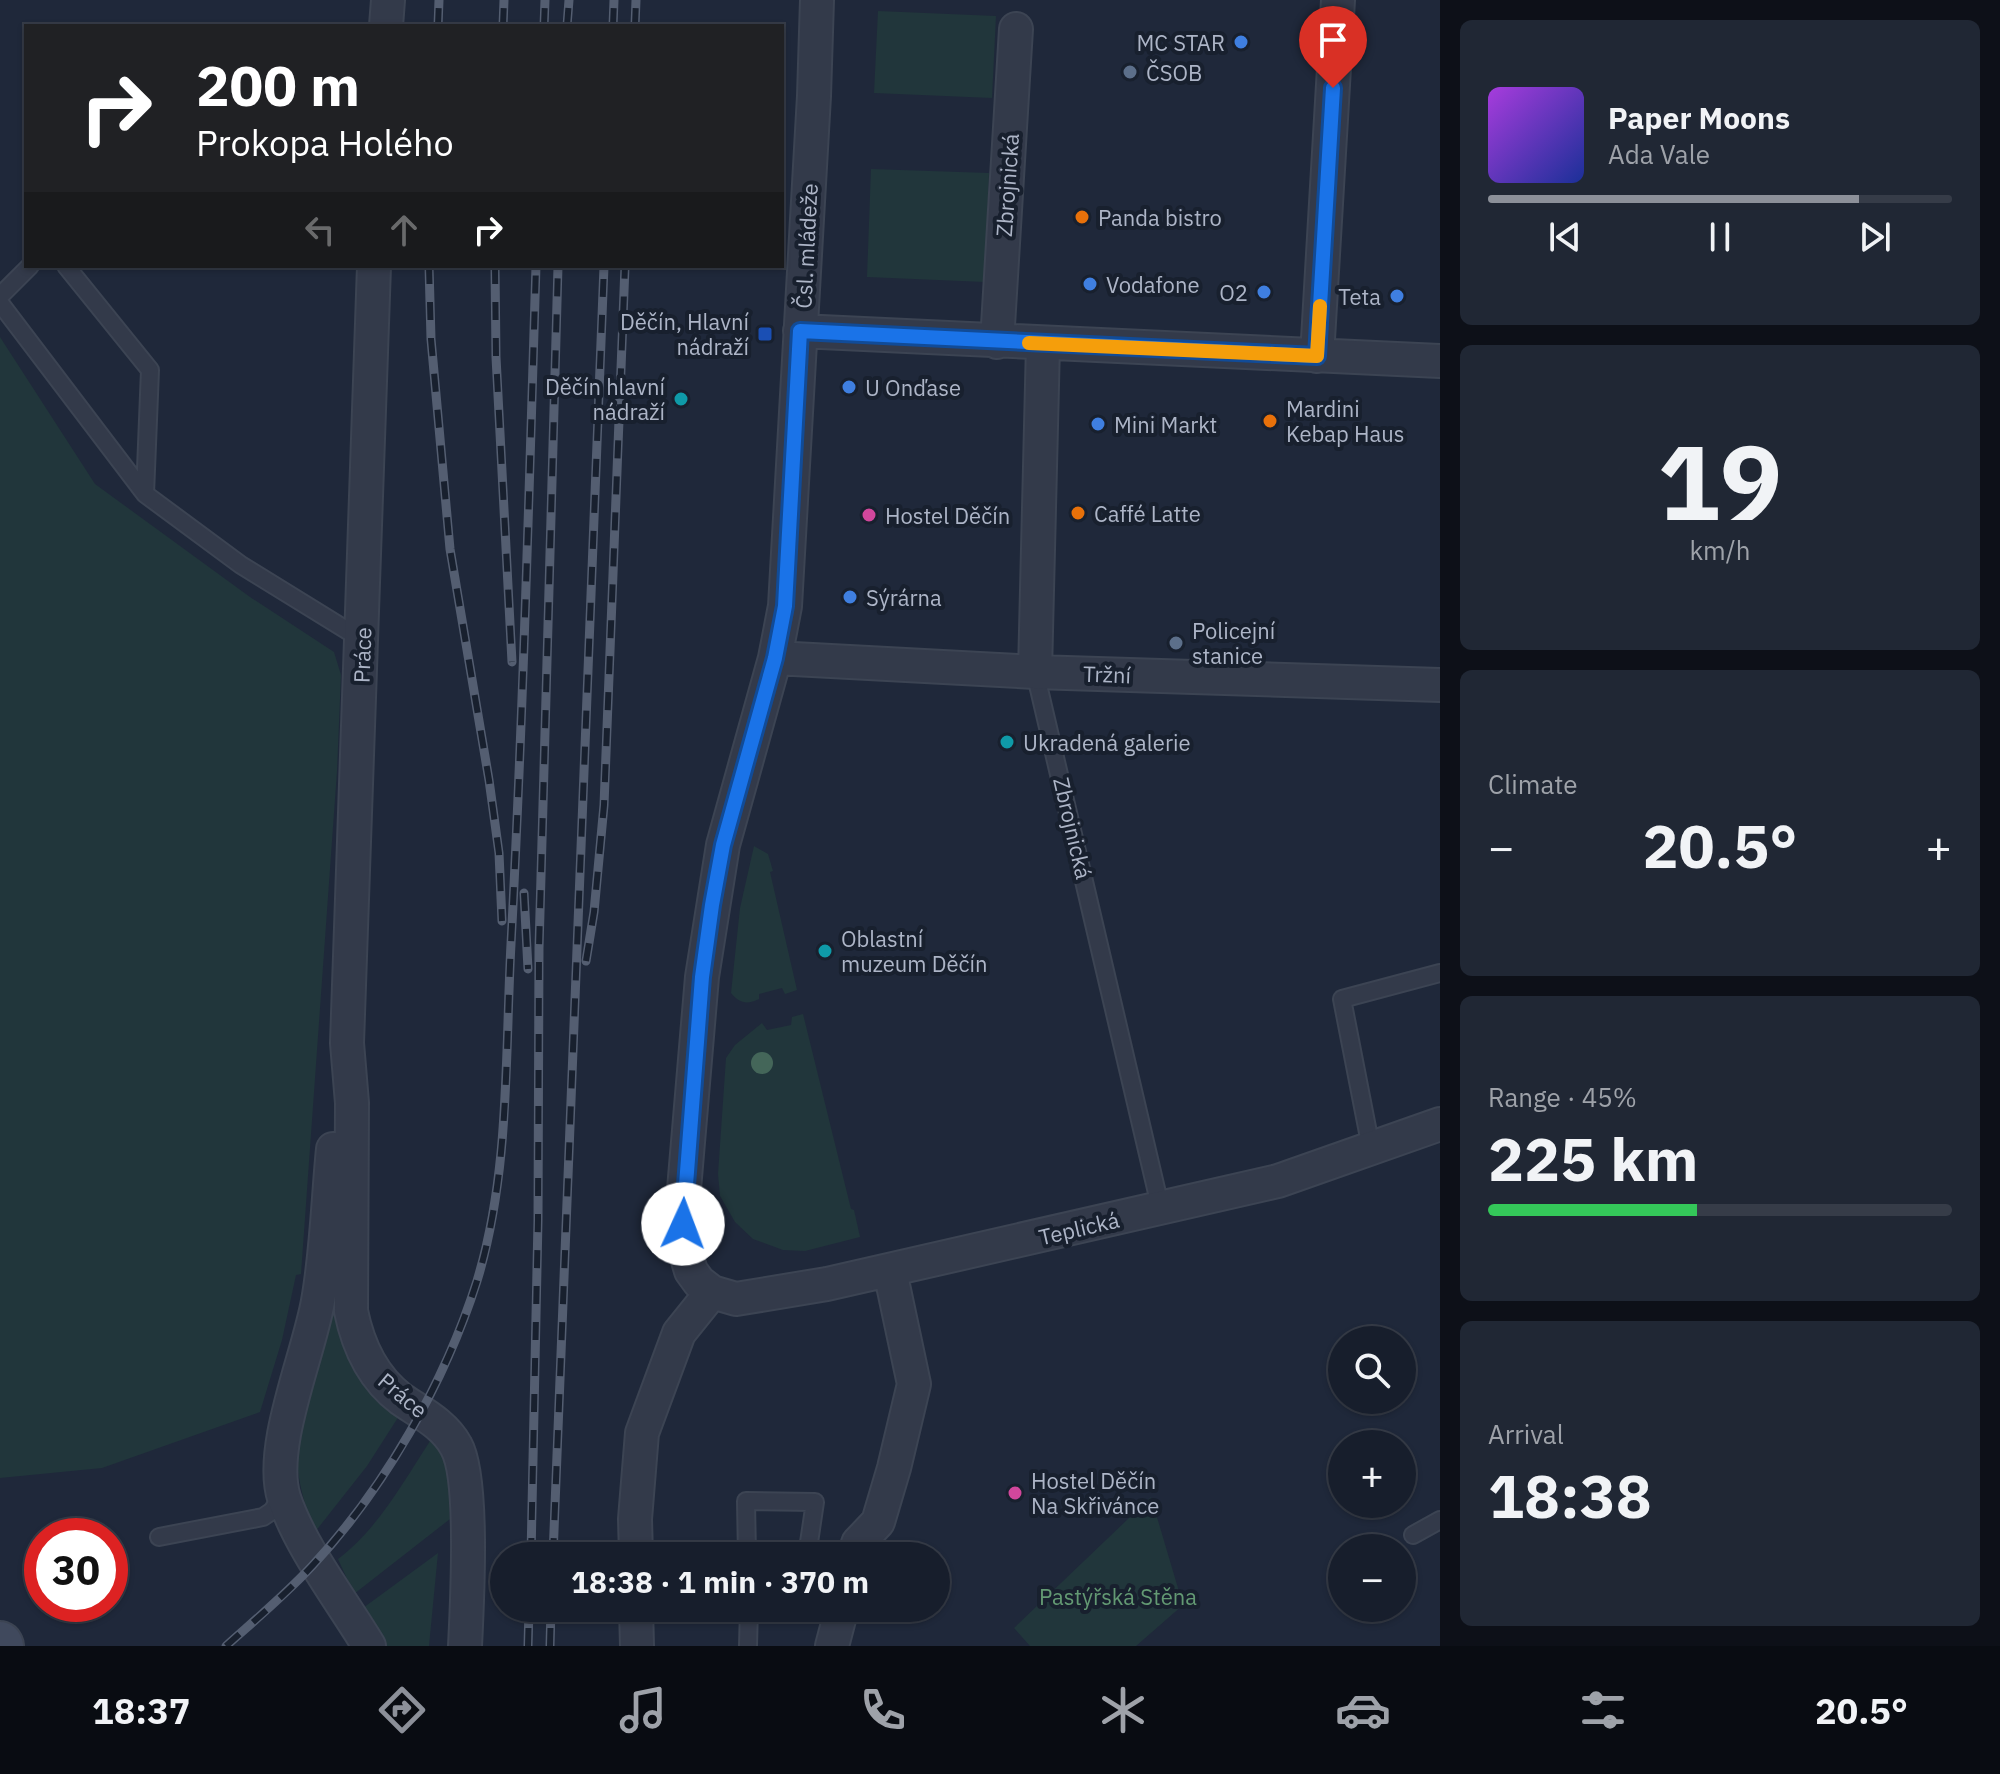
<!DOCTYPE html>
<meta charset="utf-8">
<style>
body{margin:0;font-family:"IBM Plex Sans",sans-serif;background:#202734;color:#f1f3f6;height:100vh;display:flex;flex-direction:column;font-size:30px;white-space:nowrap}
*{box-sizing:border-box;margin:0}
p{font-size:26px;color:#9ea2a9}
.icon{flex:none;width:44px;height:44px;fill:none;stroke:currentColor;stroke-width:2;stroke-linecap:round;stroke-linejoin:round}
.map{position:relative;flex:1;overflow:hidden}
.sheet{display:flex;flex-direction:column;gap:20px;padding:20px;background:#0d1018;width:560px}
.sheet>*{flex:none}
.top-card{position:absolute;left:24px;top:24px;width:760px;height:244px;border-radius:0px;box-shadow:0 2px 6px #0004,0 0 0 2px #363c48;background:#202124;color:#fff;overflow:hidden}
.tools{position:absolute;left:1328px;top:1326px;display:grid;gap:16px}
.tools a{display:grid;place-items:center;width:88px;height:88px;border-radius:50%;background:#171e2c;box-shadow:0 2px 6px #0004,0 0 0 2px #363c48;font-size:40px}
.speed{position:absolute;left:24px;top:1518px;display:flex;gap:16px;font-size:40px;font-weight:700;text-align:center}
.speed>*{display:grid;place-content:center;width:104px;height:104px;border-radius:50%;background:#171e2c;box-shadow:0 2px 6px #0004,0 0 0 2px #363c48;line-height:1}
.speed .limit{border:12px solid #d22;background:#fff;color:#111}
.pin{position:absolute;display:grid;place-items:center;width:68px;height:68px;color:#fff;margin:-82px -34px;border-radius:50% 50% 50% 0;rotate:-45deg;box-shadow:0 0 8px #0007}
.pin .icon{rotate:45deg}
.me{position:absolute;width:88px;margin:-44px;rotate:2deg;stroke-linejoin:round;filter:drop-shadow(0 0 6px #0008)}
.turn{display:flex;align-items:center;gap:28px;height:168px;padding:0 40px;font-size:36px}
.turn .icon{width:104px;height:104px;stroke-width:2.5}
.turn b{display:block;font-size:56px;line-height:68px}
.lanes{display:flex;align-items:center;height:76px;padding:0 40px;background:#0003;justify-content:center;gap:40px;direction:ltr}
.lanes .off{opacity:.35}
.big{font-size:60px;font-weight:700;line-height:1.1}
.sheet .tile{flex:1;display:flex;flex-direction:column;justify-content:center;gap:12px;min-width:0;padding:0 28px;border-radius:12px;background:#202734}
.sheet .dial{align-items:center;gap:0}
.dial b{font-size:104px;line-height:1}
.song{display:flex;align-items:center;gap:24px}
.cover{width:96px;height:96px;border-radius:12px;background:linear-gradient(135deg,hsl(280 70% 55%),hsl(230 70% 35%))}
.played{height:8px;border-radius:4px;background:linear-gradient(90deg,#8c9099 80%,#363c48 80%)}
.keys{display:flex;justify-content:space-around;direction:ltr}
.heat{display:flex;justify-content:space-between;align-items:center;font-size:44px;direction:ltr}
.charge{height:12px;border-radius:6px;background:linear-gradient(90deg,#34c759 45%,#363c48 0)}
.trip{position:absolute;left:490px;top:1542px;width:460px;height:80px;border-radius:40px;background:#171e2c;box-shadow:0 2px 6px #0004,0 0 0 2px #363c48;font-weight:700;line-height:80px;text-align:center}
.menu{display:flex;height:128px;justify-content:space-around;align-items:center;background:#090c12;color:#9ea2a9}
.menu .icon{width:56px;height:56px}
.menu .selected{color:#8c9099}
.menu b{font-size:36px;color:#f1f3f6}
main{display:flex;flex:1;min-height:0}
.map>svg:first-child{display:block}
</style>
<main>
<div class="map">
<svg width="1440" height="1646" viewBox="0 0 1440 1646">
<rect width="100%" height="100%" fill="#1f283a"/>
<path fill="#21363b" d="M878,11l118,5 -4,82 -118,-5z
M871,169l118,4 -4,109 -118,-5z
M0,337l95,147 155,113 84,55 7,23 -4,96 -36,503 -5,1 -14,65 -22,72 -158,56 -102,10z
M754,846l14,8 5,17 -3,1 27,118 -12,4 -3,-6 -23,6v5c-12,6 -20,4 -28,-6l9,-85z
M803,1014l48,195 3,1 6,27 -55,14 -22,-1 -30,-11 -18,-17 -15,-26 -2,-22 8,-116 9,-13 27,-22 5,7 24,-5 1,-8z
M336,1283l63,133 -32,50 -52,66c-9,-23 -17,-48 -18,-73 -3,-50 25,-126 39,-176z
M430,1441c23,21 19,50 20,78l-96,75 -16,-35c39,-29 66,-78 92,-118z
M1151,1497l32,108 -47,41h-106l-16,-18z
M438,1553l-9,93h-42l-24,-38z"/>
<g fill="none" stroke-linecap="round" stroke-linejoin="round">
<g stroke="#3c4453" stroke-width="20">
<path id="lane" d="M66,266l84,104 -5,124
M0,296l30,-30
M0,303l145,191 96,71 120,74
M1035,672l126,538
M1371,1148l-29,-149 98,-26
M1413,1535l27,-15
M159,1537l104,-20 9,-6 11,-16
M747,1556l-1,-55 69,1 -8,54
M748,1646l1,-38"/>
</g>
<g stroke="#3c4453" stroke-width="36">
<path id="street" d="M817,0l-3,96 -29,510 -10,52 -52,187 -21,132 -19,224 1,46 7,24 8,11 13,10 24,7 91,-15 451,-103 162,-57
M386,26l2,-26
M374,266l-27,777 5,60 -1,208c7,35 21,66 50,88 20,14 43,25 55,47 18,31 11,160 9,200
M800,331l640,30
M997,342l19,-313
M1317,356l21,-356
M775,658l260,14 405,13
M1035,672l8,-328
M333,1149c-5,50 -6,102 -15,152 -9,53 -50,146 -34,197 16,49 58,103 85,148
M636,1556l-1,-37 7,-86 37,-100 33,-41
M855,1556l3,-13 20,-21 16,-54 20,-84 -24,-113
M636,1608l1,38
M832,1646l10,-38"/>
</g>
<g stroke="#3c4453" stroke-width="48">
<path id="secondary" d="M0,1644l1,2"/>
</g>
<use href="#lane" stroke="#333a4a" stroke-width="16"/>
<use href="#street" stroke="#333a4a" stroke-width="32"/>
<use href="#secondary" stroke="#40495d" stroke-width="44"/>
<g stroke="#545e71" stroke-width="9">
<path id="rail" d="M438,26l1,-26
M503,26l1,-26
M544,26l1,-26
M567,26l2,-26
M613,26l1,-26
M635,26l1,-26
M429,266l2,73 19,210 39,231 10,73 3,68
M495,266l1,91 16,305
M524,893l4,76
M586,961l8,-49 10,-107 21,-539
M531,1556l7,-336 1,-272 19,-682
M553,1556l51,-1290
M226,1646c29,-26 59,-51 86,-80 73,-78 133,-184 165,-285 33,-108 28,-226 34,-337 12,-226 18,-452 25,-678
M528,1646l1,-38
M550,1646l1,-38"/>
</g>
<use href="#rail" stroke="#18202e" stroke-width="6" stroke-dasharray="18" stroke-linecap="butt"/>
</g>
<circle fill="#446659" cx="762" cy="1063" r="11"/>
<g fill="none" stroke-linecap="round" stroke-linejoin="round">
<g stroke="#114b97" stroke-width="20">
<path id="route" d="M683,1224l19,-247 10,-72 11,-60 52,-187 10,-52 15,-275 517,25 16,-268"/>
</g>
<use href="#route" stroke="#1a73e8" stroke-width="14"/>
<path stroke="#f59e0b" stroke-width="14" d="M1029,343l288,13 3,-50"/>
</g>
<g fill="#3f7fe0" stroke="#18202e" stroke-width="3">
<circle cx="1241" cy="42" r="8"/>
<circle cx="1090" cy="284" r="8"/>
<circle cx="1264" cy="292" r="8"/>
<circle cx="1397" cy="296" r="8"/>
<circle cx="849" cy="387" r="8"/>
<circle cx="1098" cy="424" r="8"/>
<circle cx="850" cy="597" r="8"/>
</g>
<g fill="#5c6f8a" stroke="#18202e" stroke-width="3">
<circle cx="1130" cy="72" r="8"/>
<circle cx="1176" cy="643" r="8"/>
</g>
<g fill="#e8710a" stroke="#18202e" stroke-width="3">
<circle cx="1082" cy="217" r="8"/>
<circle cx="1270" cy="421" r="8"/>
<circle cx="1078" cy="513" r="8"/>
</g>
<rect fill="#1a4fb4" stroke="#18202e" stroke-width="3" x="757" y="326" width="16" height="16" rx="4"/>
<g fill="#0f9aa8" stroke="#18202e" stroke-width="3">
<circle cx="681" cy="399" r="8"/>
<circle cx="1007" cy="742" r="8"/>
<circle cx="825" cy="951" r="8"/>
</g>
<g fill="#d1479c" stroke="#18202e" stroke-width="3">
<circle cx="869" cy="515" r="8"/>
<circle cx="1015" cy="1493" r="8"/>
</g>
<g text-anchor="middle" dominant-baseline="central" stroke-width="8" stroke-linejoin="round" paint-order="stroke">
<g font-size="22" fill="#adb5c7" stroke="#18202e" text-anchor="start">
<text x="1225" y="42" text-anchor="end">MC STAR</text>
<text x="1146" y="72">ČSOB</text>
<text x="1098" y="217">Panda bistro</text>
<text x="1106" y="284">Vodafone</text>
<text x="1248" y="292" text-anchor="end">O2</text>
<text x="1381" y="296" text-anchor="end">Teta</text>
<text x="749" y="321" text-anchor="end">Děčín, Hlavní<tspan x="749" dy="25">nádraží</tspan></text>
<text x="665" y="386" text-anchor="end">Děčín hlavní<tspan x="665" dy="25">nádraží</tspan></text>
<text x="865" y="387">U Onďase</text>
<text x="1286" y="408">Mardini<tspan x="1286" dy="25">Kebap Haus</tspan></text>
<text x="1114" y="424">Mini Markt</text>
<text x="1094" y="513">Caffé Latte</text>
<text x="885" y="515">Hostel Děčín</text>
<text x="866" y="597">Sýrárna</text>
<text x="1192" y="630">Policejní<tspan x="1192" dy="25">stanice</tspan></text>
<text x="1023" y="742">Ukradená galerie</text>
<text x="841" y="938">Oblastní<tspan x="841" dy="25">muzeum Děčín</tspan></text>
<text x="1031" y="1480">Hostel Děčín<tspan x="1031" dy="25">Na Skřivánce</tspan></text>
</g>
<g font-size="22" fill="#adb5c7" stroke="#18202e">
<text transform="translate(1007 185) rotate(-86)">Zbrojnická</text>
<text transform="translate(806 246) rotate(-87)">Čsl. mládeže</text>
<text transform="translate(362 655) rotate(-88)">Práce</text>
<text transform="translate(1107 674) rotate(2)">Tržní</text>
<text transform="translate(1073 828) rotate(77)">Zbrojnická</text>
<text transform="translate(1079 1228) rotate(-13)">Teplická</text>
<text transform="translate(403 1395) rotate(40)">Práce</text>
</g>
<g font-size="22" fill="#639973" stroke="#18202e">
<text x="1118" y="1596">Pastýřská Stěna</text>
</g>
</g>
</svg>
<div class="tools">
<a><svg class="icon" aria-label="search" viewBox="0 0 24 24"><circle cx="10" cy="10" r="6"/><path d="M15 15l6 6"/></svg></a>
<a>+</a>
<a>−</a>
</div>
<div class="speed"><div class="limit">30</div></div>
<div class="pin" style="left:1333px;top:88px;background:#d93025"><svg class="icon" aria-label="arrive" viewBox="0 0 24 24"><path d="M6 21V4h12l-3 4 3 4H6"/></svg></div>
<svg class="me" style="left:683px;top:1224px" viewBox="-20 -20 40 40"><circle r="19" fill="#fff"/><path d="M0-13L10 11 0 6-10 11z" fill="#1a73e8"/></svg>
<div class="trip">18:38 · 1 min · 370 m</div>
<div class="top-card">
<div class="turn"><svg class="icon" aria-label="right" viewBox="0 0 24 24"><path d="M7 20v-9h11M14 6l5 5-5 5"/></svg><div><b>200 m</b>Prokopa Holého</div></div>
<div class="lanes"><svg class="icon off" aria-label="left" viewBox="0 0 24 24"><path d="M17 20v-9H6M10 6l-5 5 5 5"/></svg><svg class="icon off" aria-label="ahead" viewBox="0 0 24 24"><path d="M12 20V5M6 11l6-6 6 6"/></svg><svg class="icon" aria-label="right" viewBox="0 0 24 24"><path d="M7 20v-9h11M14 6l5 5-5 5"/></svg></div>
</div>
</div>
<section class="sheet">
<div class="tile">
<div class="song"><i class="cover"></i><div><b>Paper Moons</b><p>Ada Vale</p></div></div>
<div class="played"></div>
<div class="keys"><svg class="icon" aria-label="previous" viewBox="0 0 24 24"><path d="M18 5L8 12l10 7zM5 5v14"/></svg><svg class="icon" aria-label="pause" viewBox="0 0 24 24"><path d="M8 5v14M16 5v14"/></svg><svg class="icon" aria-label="next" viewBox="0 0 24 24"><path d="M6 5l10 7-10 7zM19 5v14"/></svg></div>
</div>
<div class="tile dial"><b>19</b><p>km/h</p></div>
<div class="tile"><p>Climate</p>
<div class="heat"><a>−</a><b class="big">20.5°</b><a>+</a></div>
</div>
<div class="tile"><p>Range · 45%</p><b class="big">225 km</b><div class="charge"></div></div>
<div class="tile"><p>Arrival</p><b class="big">18:38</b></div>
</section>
</main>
<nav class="menu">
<b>18:37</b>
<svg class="icon selected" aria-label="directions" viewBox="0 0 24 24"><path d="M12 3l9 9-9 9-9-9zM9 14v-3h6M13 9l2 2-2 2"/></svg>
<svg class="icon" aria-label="music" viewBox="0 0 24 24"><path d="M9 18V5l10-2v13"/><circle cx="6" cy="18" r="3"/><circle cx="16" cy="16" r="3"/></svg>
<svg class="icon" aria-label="phone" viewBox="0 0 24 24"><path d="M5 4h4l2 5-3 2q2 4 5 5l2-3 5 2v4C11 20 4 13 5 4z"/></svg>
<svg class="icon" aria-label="climate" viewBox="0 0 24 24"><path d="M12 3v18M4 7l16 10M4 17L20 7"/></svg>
<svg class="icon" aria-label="car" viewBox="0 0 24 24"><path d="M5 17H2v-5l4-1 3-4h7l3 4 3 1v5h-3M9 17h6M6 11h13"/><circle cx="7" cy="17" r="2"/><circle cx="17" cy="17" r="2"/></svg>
<svg class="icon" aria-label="filters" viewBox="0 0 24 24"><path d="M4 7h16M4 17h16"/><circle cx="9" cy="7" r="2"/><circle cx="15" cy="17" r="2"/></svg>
<b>20.5°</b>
</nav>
